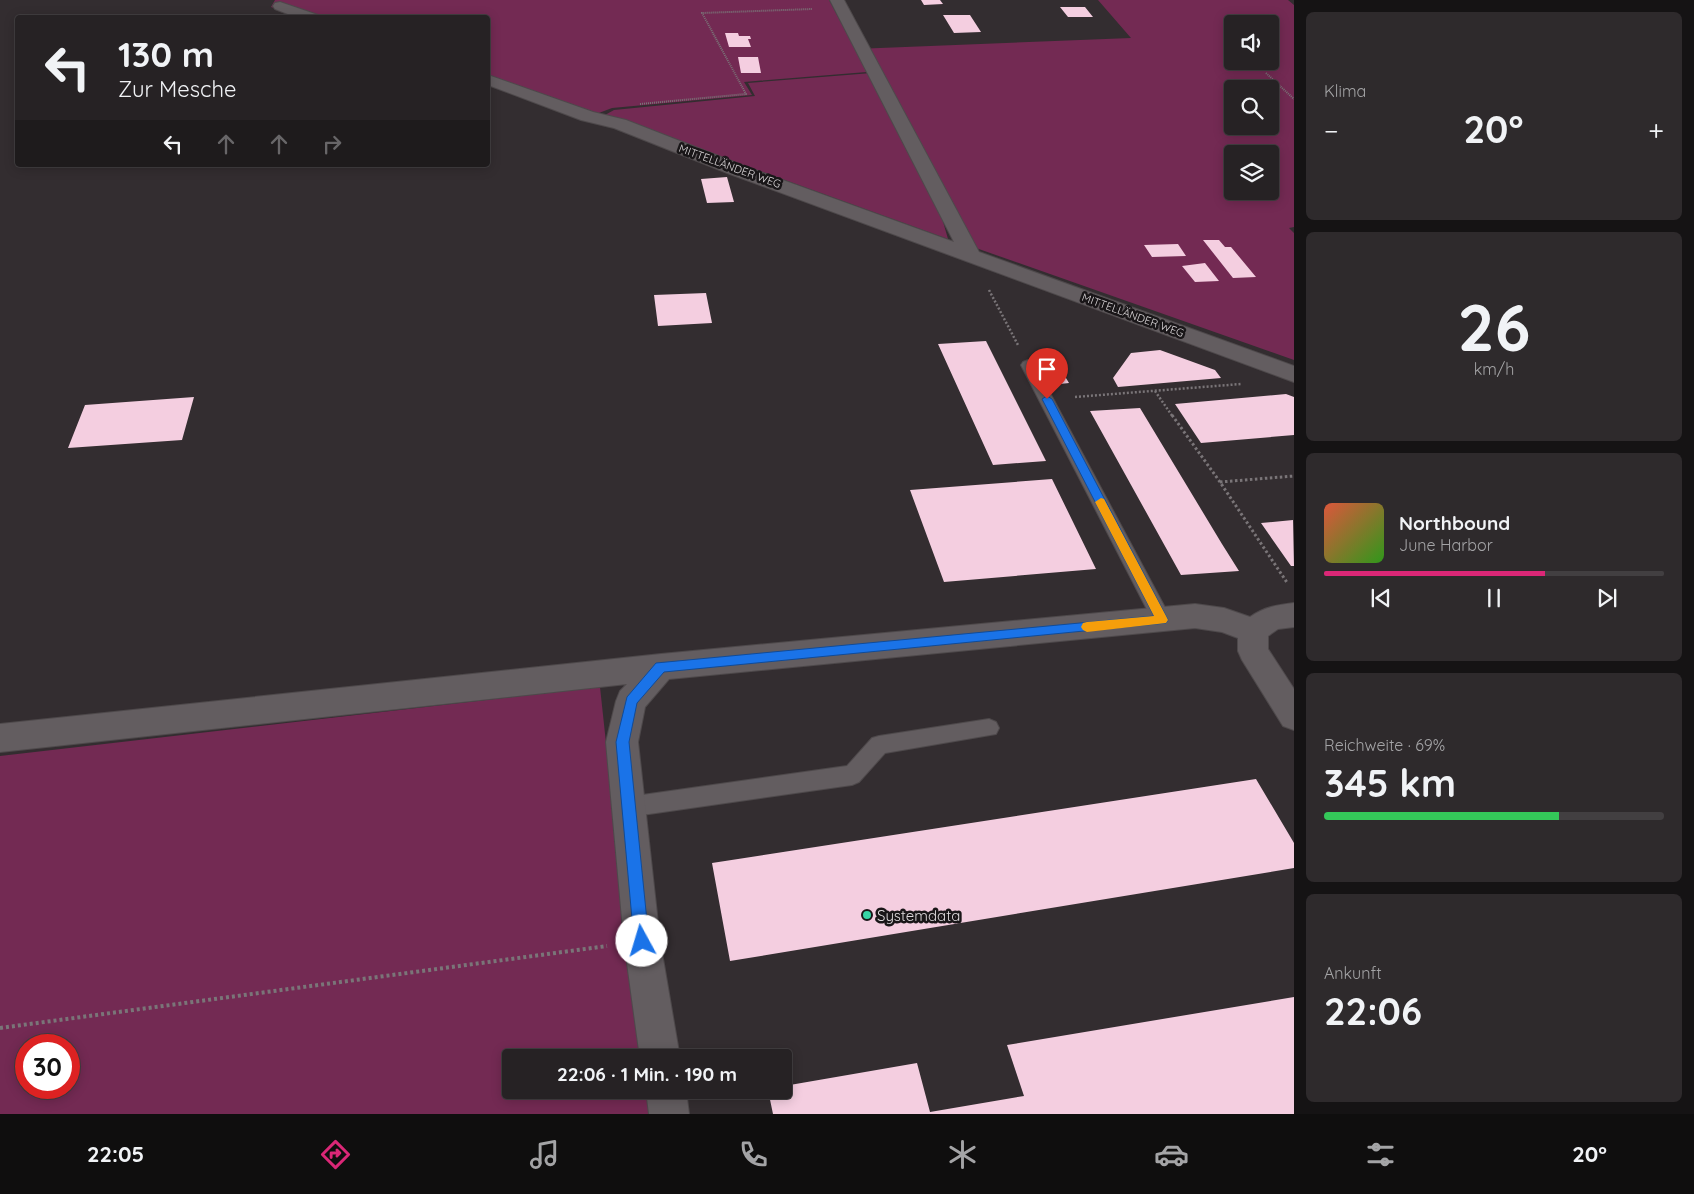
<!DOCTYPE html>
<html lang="de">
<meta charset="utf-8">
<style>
body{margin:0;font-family:Quicksand,sans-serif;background:#2e2a2c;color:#f1f3f6;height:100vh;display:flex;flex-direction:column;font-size:19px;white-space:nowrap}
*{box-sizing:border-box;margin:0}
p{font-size:16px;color:#a4a4a6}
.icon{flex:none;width:28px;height:28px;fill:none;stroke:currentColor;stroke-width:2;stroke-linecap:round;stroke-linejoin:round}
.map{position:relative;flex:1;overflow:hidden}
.details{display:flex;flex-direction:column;gap:12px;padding:12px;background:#151314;width:400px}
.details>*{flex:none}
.top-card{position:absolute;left:15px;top:15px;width:475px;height:152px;border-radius:5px;box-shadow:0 2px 12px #0003,0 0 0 1px #423f41;background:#262224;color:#f1f3f6;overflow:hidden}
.fabs{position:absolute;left:1224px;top:15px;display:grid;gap:10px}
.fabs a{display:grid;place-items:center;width:55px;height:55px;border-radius:5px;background:#262224;box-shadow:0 2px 12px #0003,0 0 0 1px #423f41;font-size:25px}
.speed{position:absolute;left:15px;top:1034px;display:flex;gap:10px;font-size:25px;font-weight:700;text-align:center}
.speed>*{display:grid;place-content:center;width:65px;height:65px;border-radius:50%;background:#262224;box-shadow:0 2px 12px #0003,0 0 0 1px #423f41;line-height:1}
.speed .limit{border:8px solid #d22;background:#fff;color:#111}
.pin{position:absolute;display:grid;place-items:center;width:42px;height:42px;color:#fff;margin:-51px -21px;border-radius:50% 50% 50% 0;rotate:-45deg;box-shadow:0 0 5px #0007}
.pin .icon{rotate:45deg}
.me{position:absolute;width:55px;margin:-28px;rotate:354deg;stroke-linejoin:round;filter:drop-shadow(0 0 4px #0008)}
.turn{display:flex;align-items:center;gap:18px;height:105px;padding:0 20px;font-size:22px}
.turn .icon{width:65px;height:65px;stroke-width:2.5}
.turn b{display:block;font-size:35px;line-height:42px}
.lanes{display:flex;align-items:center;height:48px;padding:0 20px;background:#0003;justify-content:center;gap:25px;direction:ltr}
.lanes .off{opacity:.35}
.big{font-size:38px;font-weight:700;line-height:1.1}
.details .widget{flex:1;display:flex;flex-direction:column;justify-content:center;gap:8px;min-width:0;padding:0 18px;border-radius:8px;background:#2e2a2c}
.details .dial{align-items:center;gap:0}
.dial b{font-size:65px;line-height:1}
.song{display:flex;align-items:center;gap:15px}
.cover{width:60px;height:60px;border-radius:8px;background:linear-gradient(135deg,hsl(10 70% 55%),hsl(110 70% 35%))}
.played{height:5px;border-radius:2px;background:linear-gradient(90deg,#db2777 65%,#423f41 65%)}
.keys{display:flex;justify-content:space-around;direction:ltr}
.heat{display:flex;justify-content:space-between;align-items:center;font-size:28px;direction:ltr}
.charge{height:8px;border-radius:4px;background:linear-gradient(90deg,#34c759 69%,#423f41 0)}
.trip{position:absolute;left:502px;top:1049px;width:290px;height:50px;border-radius:5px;background:#262224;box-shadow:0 2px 12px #0003,0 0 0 1px #423f41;font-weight:700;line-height:50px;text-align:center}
.tabs{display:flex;height:80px;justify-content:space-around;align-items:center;background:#0f0e0e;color:#a4a4a6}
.tabs .icon{width:35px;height:35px}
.tabs .active{color:#db2777}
.tabs b{font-size:22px;color:#f1f3f6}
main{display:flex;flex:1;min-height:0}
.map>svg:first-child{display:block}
</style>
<main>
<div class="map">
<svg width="1294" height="1114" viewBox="0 0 1294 1114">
<rect width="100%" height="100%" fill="#332d30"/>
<path fill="#732a53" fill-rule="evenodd" d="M275,0h554l26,49 276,-11 -33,-38h190l6,5v222l-5,1 5,5v127l-318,-112 -97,-177 -135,11 8,13 -140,13 -29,11 -95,-35v-66h-188l-29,-11zM1232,24h38v37h-38zM1232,89h38v37h-38zM1232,154h38v37h-38z
M872,73l61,114 15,52 -343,-124 9,-5 141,-14 -7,-13z
M600,687l29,270 15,100 -133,1v32h137l4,24h-652v-358zM26,1045h43v43h-43z"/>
<path fill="#f4cee0" d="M921,0h19l3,4 -19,1z
M1060,7h25l8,10h-25z
M943,15h27l11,17 -27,1z
M725,33h13l1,3h11l1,3h-3l3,8h-22z
M738,57h20l3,16h-20z
M727,177l7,25 -27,1 -6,-24z
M1203,240h16l6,7h6l25,30 -23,1z
M1178,244l8,12 -34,1 -8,-12z
M1205,263l14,18 -24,1 -13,-16z
M706,293l6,30 -54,3 -4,-31z
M986,341l60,120 -53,4 -55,-121z
M1160,350l55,20 6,8 -103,9 -5,-9 18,-25z
M1060,368l9,15 -18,2 -9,-16z
M1286,394l8,3v38l-93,8 -26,-39z
M194,397l-12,43 -114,8 17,-43z
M1140,408l82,136 17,27 -58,4 -91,-164z
M1052,479l44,90 -152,13 -34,-92z
M1293,520l1,46h-3l-30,-43z
M1256,779l38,64v25l-564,93 -18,-98z
M1294,997v117h-521l-5,-24h16v-4l133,-23 13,49 94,-16 -17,-51z"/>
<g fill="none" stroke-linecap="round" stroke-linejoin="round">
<g stroke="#4e494b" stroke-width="2">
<path id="lane" d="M1028,360l5,2 2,3 134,250 2,5 -2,5 -7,3 -7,-3 -134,-260 2,-3z
M989,719l7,3 3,6 -3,6 -111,19 -26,29 -7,3 -224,32 -8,-3 -3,-7 3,-7 8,-3 219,-31 25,-28 7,-2z"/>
</g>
<g stroke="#4e494b" stroke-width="2">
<path id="street" d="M830,0h14l135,252 315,114v16l-564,-208 -116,-46 -33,-8 -93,-35v-10l105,37 33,8 118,46 210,76z
M280,2l38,13 2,3h-22l-23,-9 -2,-3 2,-3z
M1294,603v24l-16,2 -10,7v13l26,40v41l-11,-4 -41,-66 -4,-9v-13l-16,-6 -27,-4 -526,51 -24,28 -7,35 22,199 20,117h-40l-16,-117 -18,-199 10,-41 4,-10 7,-7 -627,68v-28l661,-70 534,-50 29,4 26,9c14,-10 27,-12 44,-14z
M646,1090h40l3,24h-40z"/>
</g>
<path stroke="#7a7578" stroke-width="2" stroke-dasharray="1 1" stroke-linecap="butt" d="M1266,73l28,26
M640,104l106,-10 -44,-81 110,-4"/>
<path stroke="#7a7578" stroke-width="2.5" stroke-dasharray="2 2" stroke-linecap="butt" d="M989,290l29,55
M1155,391l18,26
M1075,397l166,-13"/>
<path stroke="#7a7578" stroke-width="3" stroke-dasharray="2.5 2.5" stroke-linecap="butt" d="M1172,415l48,67 68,102
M1220,482l74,-6"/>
<path stroke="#7a7578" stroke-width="4" stroke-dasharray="3 3" stroke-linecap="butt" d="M0,1028l607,-82"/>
<use href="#lane" fill="#635d60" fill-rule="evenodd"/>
<use href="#street" fill="#635d60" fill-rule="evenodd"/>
</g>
<path fill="#1a73e8" stroke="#114b97" d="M1047,396l5,3 114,217 2,4 -2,3 -502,49 -27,31 -8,39 20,199 -2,5 -5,3 -5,-3 -3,-5 -18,-199 11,-45 29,-34 498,-47 -112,-217z"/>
<path fill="#f59e0b" d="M1101,498l3,1 62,117 2,4 -2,3 -79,9 -4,-2 -2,-3 2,-4 4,-1 67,-6 -59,-114z"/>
<circle fill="#37d4a6" stroke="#191618" stroke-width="2" cx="867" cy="915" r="5"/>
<g text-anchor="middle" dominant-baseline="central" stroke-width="5" stroke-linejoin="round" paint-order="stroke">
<g font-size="11" fill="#dfdbdd" stroke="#191618">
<text transform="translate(730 166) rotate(20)">MITTELLÄNDER WEG</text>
<text transform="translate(1133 315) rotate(20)">MITTELLÄNDER WEG</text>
</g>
<g font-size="15" fill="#dfdbdd" stroke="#191618" text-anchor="start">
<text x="877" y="915">Systemdata</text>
</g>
</g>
</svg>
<div class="fabs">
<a><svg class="icon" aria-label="sound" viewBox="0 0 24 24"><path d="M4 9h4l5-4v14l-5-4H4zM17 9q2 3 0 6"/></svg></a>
<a><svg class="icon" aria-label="search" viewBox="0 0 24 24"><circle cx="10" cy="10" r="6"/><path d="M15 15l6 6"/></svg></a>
<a><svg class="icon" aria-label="layers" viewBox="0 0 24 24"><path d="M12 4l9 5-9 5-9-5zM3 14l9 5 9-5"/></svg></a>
</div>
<div class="speed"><div class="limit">30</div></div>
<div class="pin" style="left:1047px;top:399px;background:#d93025"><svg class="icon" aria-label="arrive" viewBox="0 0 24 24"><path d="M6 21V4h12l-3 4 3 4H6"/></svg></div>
<svg class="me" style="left:642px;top:941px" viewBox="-20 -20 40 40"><circle r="19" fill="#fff"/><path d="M0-13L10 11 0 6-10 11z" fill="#1a73e8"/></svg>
<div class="trip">22:06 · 1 Min. · 190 m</div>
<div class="top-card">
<div class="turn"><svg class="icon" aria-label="left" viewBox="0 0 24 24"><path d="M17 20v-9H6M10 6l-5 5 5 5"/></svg><div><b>130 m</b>Zur Mesche</div></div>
<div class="lanes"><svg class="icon" aria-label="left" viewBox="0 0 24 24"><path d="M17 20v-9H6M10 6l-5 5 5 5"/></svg><svg class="icon off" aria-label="ahead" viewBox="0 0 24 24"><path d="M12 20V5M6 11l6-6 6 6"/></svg><svg class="icon off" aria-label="ahead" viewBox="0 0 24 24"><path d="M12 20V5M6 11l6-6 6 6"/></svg><svg class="icon off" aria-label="right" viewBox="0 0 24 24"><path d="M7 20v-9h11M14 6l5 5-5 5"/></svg></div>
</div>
</div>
<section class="details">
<div class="widget"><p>Klima</p>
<div class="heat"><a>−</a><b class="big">20°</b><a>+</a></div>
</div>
<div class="widget dial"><b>26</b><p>km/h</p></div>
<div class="widget">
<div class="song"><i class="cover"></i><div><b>Northbound</b><p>June Harbor</p></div></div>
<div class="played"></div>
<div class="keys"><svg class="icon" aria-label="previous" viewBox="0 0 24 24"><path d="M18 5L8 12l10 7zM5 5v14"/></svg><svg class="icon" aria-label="pause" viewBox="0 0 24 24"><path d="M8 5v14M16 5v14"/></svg><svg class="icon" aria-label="next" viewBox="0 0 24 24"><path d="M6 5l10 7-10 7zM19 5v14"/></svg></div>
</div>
<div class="widget"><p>Reichweite · 69%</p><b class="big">345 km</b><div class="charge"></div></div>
<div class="widget"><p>Ankunft</p><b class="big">22:06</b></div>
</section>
</main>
<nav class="tabs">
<b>22:05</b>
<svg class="icon active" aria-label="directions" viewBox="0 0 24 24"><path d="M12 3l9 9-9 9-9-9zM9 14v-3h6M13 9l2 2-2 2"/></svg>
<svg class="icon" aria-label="music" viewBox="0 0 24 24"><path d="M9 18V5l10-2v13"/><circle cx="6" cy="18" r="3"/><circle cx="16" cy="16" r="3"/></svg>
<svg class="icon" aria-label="phone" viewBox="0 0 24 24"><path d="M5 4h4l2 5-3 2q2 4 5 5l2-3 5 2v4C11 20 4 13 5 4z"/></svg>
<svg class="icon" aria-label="climate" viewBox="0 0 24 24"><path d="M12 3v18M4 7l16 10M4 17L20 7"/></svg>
<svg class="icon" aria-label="car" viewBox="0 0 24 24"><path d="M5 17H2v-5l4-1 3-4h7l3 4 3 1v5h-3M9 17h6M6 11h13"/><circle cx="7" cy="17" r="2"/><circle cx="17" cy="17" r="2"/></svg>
<svg class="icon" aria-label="filters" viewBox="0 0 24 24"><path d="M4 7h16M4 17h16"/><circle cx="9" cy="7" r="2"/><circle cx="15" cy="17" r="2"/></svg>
<b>20°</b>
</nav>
